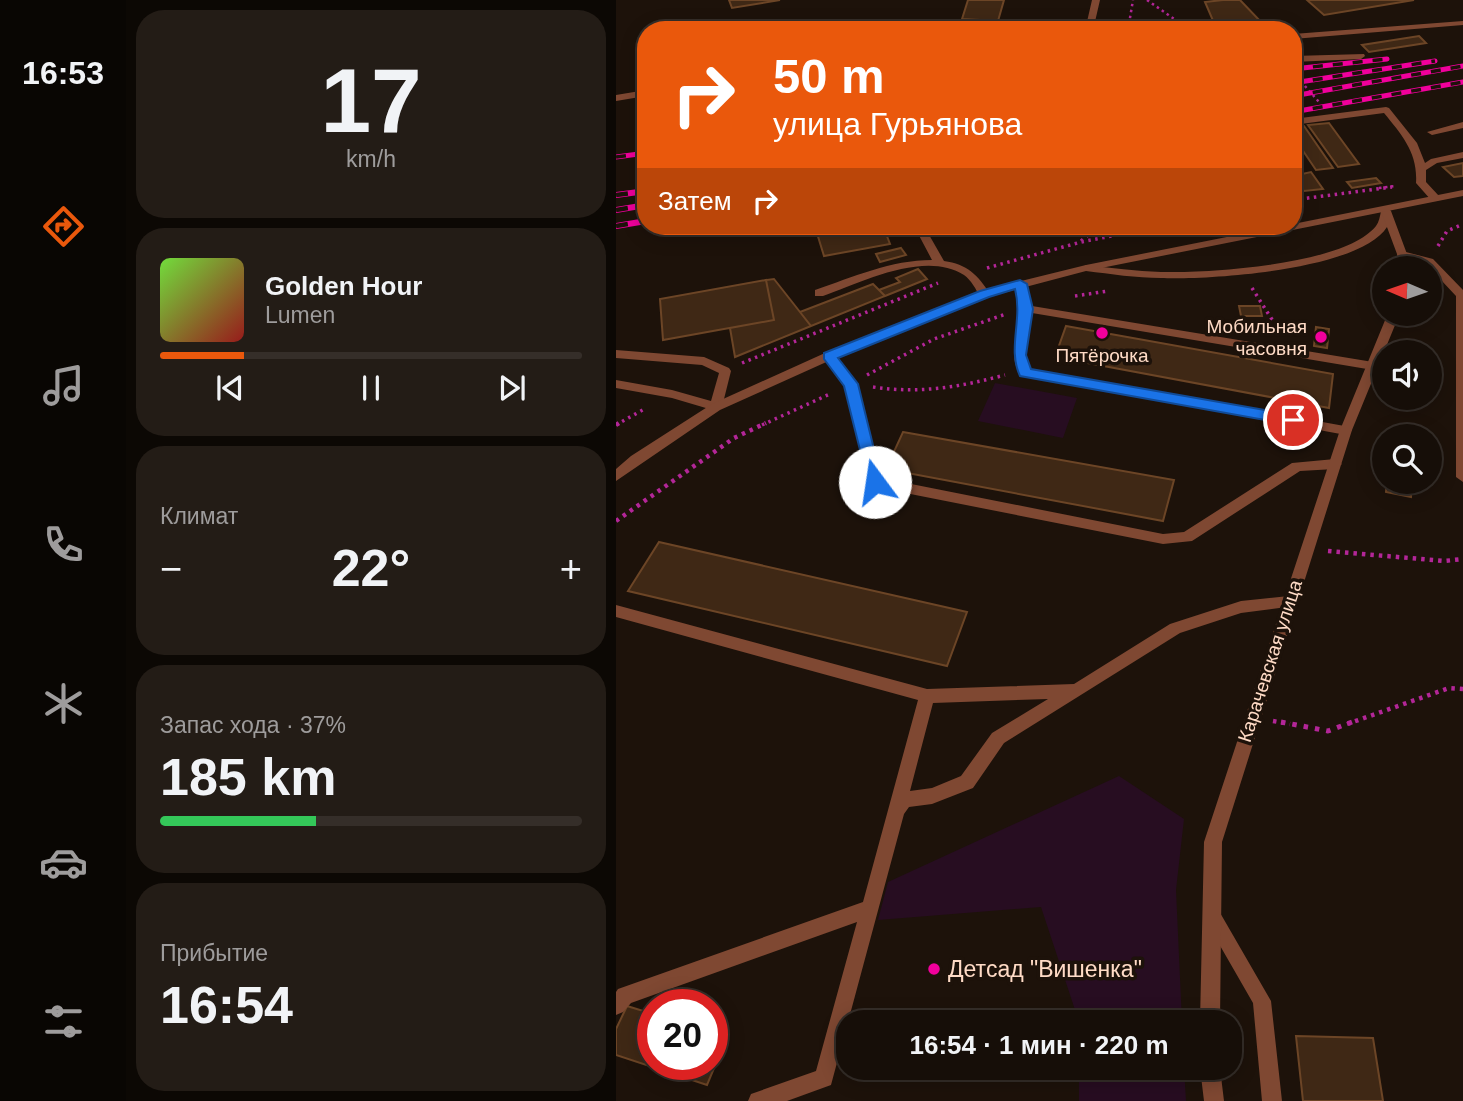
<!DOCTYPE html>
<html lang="ru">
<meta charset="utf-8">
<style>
body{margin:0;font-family:Helvetica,sans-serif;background:#231c16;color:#f1f3f6;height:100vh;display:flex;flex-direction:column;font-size:26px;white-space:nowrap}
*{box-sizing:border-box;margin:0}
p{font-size:23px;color:#9e9c9c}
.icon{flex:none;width:38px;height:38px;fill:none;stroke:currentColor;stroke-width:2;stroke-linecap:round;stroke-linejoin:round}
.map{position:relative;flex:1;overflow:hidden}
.side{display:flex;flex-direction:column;gap:10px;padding:10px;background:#0c0804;width:490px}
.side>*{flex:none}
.top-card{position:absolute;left:21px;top:21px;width:665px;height:214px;border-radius:28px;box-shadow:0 4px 18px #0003,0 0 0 2px #352e29;background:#ea580c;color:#fff;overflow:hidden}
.needle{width:46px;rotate:272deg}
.controls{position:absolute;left:756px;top:256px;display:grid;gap:14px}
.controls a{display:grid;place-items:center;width:70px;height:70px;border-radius:50%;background:#160e08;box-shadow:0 4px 18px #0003,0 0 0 2px #352e29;font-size:35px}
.speed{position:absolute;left:21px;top:989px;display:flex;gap:14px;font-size:35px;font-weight:700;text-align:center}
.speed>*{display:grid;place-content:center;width:91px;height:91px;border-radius:50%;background:#160e08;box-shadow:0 4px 18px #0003,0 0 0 2px #352e29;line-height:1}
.speed .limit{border:10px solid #d22;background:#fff;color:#111}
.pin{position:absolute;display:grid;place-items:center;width:60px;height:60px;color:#fff;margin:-30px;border:4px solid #fff;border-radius:50%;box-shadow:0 2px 7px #0007}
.me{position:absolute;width:77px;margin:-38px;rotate:346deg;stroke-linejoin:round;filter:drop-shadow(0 0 5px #0008)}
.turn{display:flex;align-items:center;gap:24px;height:147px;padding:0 21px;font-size:32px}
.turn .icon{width:91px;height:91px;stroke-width:2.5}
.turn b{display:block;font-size:49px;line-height:60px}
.then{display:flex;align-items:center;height:66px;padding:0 21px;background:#0003;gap:14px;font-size:26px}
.big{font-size:52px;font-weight:800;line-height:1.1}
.side .widget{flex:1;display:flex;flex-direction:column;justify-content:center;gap:10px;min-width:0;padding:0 24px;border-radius:28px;background:#231c16}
.side .dial{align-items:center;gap:0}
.dial b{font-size:91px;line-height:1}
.song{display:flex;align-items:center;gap:21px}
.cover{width:84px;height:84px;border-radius:10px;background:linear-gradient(135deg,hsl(100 70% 55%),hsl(0 70% 35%))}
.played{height:7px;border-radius:4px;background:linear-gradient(90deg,#ea580c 20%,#352e29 20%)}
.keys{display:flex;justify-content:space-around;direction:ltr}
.heat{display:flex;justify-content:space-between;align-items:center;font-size:38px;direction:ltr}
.charge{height:10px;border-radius:5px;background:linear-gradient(90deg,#34c759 37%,#352e29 0)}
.trip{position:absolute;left:220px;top:1010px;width:406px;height:70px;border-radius:28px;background:#160e08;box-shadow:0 4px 18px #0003,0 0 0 2px #352e29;font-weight:800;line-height:70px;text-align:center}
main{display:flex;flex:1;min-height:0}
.tabs{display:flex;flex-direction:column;width:126px;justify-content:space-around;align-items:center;background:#090603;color:#9e9c9c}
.tabs .icon{width:49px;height:49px}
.tabs .current{color:#ea580c}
.tabs b{font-size:32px;color:#f1f3f6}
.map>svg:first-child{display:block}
</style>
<main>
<nav class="tabs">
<b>16:53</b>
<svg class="icon current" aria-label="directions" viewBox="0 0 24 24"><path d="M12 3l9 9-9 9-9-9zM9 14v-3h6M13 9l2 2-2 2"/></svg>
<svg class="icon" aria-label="music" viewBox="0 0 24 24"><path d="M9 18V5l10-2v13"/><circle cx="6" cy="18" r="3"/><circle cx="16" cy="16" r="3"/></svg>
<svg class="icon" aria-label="phone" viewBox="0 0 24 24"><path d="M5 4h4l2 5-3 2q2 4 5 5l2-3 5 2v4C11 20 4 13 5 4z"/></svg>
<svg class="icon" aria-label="climate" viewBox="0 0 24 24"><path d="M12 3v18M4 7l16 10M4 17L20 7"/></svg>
<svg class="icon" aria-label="car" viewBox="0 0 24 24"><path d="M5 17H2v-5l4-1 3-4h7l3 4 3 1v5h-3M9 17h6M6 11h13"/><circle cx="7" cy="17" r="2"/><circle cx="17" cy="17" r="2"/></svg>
<svg class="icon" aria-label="filters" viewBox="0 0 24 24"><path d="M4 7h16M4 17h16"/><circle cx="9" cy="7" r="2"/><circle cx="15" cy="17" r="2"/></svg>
</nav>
<section class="side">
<div class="widget dial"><b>17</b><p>km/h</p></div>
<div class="widget">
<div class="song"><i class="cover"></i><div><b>Golden Hour</b><p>Lumen</p></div></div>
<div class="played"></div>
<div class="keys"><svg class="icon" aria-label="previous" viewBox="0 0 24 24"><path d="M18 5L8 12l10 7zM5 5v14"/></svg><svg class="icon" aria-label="pause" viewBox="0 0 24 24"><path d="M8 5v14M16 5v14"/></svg><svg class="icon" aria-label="next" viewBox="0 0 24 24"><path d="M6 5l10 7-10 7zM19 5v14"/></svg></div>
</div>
<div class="widget"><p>Климат</p>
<div class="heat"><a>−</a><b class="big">22°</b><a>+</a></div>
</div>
<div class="widget"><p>Запас хода · 37%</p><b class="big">185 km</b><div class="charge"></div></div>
<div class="widget"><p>Прибытие</p><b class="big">16:54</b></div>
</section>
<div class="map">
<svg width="847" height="1101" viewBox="0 0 847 1101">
<rect width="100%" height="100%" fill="#1d120a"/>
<path fill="#270d21" d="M379,383l82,15 -14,40 -85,-17z
M503,776l65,43 -8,71 6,132h-103l-38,-115 -163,13 10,-38z
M463,1068h105l2,33h-107z"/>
<path fill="#3f2815" stroke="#6c4526" stroke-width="2" d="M113,0h51l-48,8z
M352,0h36l-6,21 -36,-2z
M607,0h17l23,24 -46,6 -12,-28z
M691,0h107l-90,15z
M803,36l7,7 -57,9 -7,-7z
M713,123l30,41 -21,3 -30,-42z
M688,126l29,42 -17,2 -23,-34v-8z
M847,163v13l-9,1 -11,-10z
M695,172l12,17 -19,2 -11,-15z
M760,178l5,5 -29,5 -5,-6z
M225,226h42l7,18 -66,12 -8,-26z
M285,248l5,7 -26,7 -4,-8z
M302,269l9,10 -42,17 -6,-6 21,-8 -4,-4z
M158,279l37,47 -76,31 -5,-29 44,-8 -8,-40z
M150,280l8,40 -111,20 -3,-41z
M257,284l12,12 -74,30 -11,-14z
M623,306h21l2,10h-21z
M450,326l267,48 -4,34 -274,-51z
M700,327l13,2 -2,19 -13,-2z
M287,432l271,48 -11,41 -277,-52z
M771,481h25l-1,16 -25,-5z
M43,542l308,70 -20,54 -319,-75z
M11,1006l26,8v50h59v-31l15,4 -20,48 -91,-30v-26z
M680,1036l77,2 10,63h-80z"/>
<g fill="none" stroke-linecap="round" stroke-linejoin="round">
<path stroke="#b32698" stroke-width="2.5" stroke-dasharray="2.5 3.5" stroke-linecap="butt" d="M531,0l43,30
M512,30l5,-30
M681,77l22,25
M763,188l17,-2"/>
<path stroke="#b32698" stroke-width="3.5" stroke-dasharray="2.5 4.5" stroke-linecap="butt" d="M677,200l99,-13
M465,241l18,-15
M822,246l9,-15 16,-7
M371,268l94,-26 82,-16
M636,288l19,30 15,15
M459,296l33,-5
M126,363l196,-80
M251,375l67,-36 72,-25
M257,387c47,7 87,0 132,-12
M0,425l30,-17
M146,425l70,-32"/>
<path stroke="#b32698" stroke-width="4.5" stroke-dasharray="3.5 5" stroke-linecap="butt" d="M0,425l3,-2
M0,521l118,-83 32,-15
M712,551l116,10 19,-2
M657,721l17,3
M731,724l102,-36 14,1"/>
<path stroke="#b32698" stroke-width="5" stroke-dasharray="4.5 7" stroke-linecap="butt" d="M665,722l47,9 24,-9"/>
<path fill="#7f4832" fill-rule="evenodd" d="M847,21v4l-170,14v-5z
M471,24h3l21,6h-27z
M748,54l1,2 -4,3 -68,3v-6z
M770,107l3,1 28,35 8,20 6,-4 32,-7v6l-26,5 -11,7v12l13,14v4h-8l-15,-17c2,-30 -14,-48 -32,-70l-91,12v-6z
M847,122v6l-31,7 -5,-3z
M770,208l5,3c-1,5 -1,11 -4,16 -27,43 -177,53 -226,51 -25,0 -50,-4 -75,-7l-5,-3 5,-3c25,3 50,6 75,7 48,1 184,-7 215,-46 3,-4 4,-10 5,-15z
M298,226h10l20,35c23,3 34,14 46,33l-2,3h-8c-4,-8 -9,-17 -16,-22 -39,-25 -102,7 -141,21h-8v-6c38,-13 76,-30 117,-30z
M786,251l31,8 30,31v192l-7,-5v-181l-31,-33 -27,-7 -1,-2z
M404,281l6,3 6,22 341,56 6,4 -6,4 -341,-57 -6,42 4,14 320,58 2,3 -2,3 -4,2 -321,-59c-21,-10 -5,-47 -4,-64 0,-9 -4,-19 -7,-28z
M0,350l88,7 25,11 2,3 -9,36 -6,4 -44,-13 -56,-10v-8l56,10 39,11 8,-28 -17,-8 -86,-7z
M213,352l4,1 24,31 24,94 282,56 21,-2 108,-69 43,-4 7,5 -7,5 -35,2 -108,70 -29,3 -288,-57 -7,-5 -23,-97 -22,-29z
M673,596l5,2 2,4 -2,4 -53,7 -61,20 -176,110 -31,45 -41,16 -23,3 -5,7 -73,271 -44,16h-39l3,-7 65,-23 41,-149 -226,81 -8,9 -7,3v-23l2,-3 245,-87 55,-202 -302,-83v-12l311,84 147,-5 96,-60 71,-23zM432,699l-56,34 -31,43 -29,12 -22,3 23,-88z
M597,908l6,3 52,90 11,100h-20l-9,-98 -46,-80 -3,-6 3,-6z"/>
<path fill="#7f4832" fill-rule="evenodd" d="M474,24l4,2 -1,2 -32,2z
M30,90v6l-30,5v-6z
M770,208l5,3 16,43 2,14h-10l-2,-14 -16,-43z
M772,313h12l-48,117 -130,412 -2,180h-20l4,-180 136,-412z
M584,1068h20l4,33h-20z"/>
<path fill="#7f4832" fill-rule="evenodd" d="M476,0h8l-6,26 -4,2 -4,-2z
M847,190v6l-377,75 -98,26 -155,62 -113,51 -104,71v-12l15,-13 81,-52 113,-51 155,-62 106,-26 196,-39h11v-2z"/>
<g stroke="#f1009c" stroke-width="5">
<path id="rail-far1" d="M677,69l94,-10
M677,83l142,-22
M677,96l170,-30
M677,112l170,-30
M0,157l30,-4"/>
</g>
<g stroke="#f1009c" stroke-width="6">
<path id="rail" d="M0,195l30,-4
M0,210l30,-5
M0,226l30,-5"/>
</g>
<use href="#rail-far1" stroke="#1d120a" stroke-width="3.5" stroke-dasharray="10" stroke-linecap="butt"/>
<use href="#rail" stroke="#1d120a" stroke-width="4.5" stroke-dasharray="12" stroke-linecap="butt"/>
</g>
<path fill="#1a73e8" stroke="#114b97" stroke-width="2" d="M404,280l7,4 6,25 -7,46 5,14 262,46 7,5 -7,5 -273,-49c-13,-28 3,-56 -5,-87l-26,8 -151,61 20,26 24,98 -2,4h-11l-25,-100 -20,-27v-6l156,-62z"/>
<g fill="#f1009c" stroke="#1d120a" stroke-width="2.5">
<circle cx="486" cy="333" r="7"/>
<circle cx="705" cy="337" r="7"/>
<circle cx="318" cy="969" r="7"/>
</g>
<g text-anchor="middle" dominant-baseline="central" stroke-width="7" stroke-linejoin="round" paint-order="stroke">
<g font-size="19" fill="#ffdbc6" stroke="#1d120a" text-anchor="end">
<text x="691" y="326">Мобильная<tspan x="691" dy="22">часовня</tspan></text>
<text x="486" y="355" text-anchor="middle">Пятёрочка</text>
</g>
<g font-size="19" fill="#ffdbc6" stroke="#1d120a">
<text transform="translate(654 661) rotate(-72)">Карачевская улица</text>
</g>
<g font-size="23" fill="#ffdbc6" stroke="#1d120a" text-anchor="start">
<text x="332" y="969">Детсад "Вишенка"</text>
</g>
</g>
</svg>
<div class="controls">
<a><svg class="needle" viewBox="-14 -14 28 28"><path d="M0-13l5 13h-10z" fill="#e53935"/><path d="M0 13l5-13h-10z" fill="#9e9c9c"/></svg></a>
<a><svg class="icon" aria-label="sound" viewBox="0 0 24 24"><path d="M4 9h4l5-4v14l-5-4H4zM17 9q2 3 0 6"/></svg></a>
<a><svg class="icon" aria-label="search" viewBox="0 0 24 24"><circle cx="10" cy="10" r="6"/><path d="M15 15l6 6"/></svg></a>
</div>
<div class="speed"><div class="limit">20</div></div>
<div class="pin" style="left:677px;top:420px;background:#d93025"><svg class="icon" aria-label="arrive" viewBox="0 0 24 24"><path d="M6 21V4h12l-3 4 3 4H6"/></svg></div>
<svg class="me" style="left:259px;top:482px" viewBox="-20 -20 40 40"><circle r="19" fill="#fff"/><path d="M0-13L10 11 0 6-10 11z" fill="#1a73e8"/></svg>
<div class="trip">16:54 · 1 мин · 220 m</div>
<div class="top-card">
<div class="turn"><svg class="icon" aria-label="right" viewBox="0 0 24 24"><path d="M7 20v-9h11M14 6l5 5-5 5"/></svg><div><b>50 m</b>улица Гурьянова</div></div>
<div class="then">Затем<svg class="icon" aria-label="right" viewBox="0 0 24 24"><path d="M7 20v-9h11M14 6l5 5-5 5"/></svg></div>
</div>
</div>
</main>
